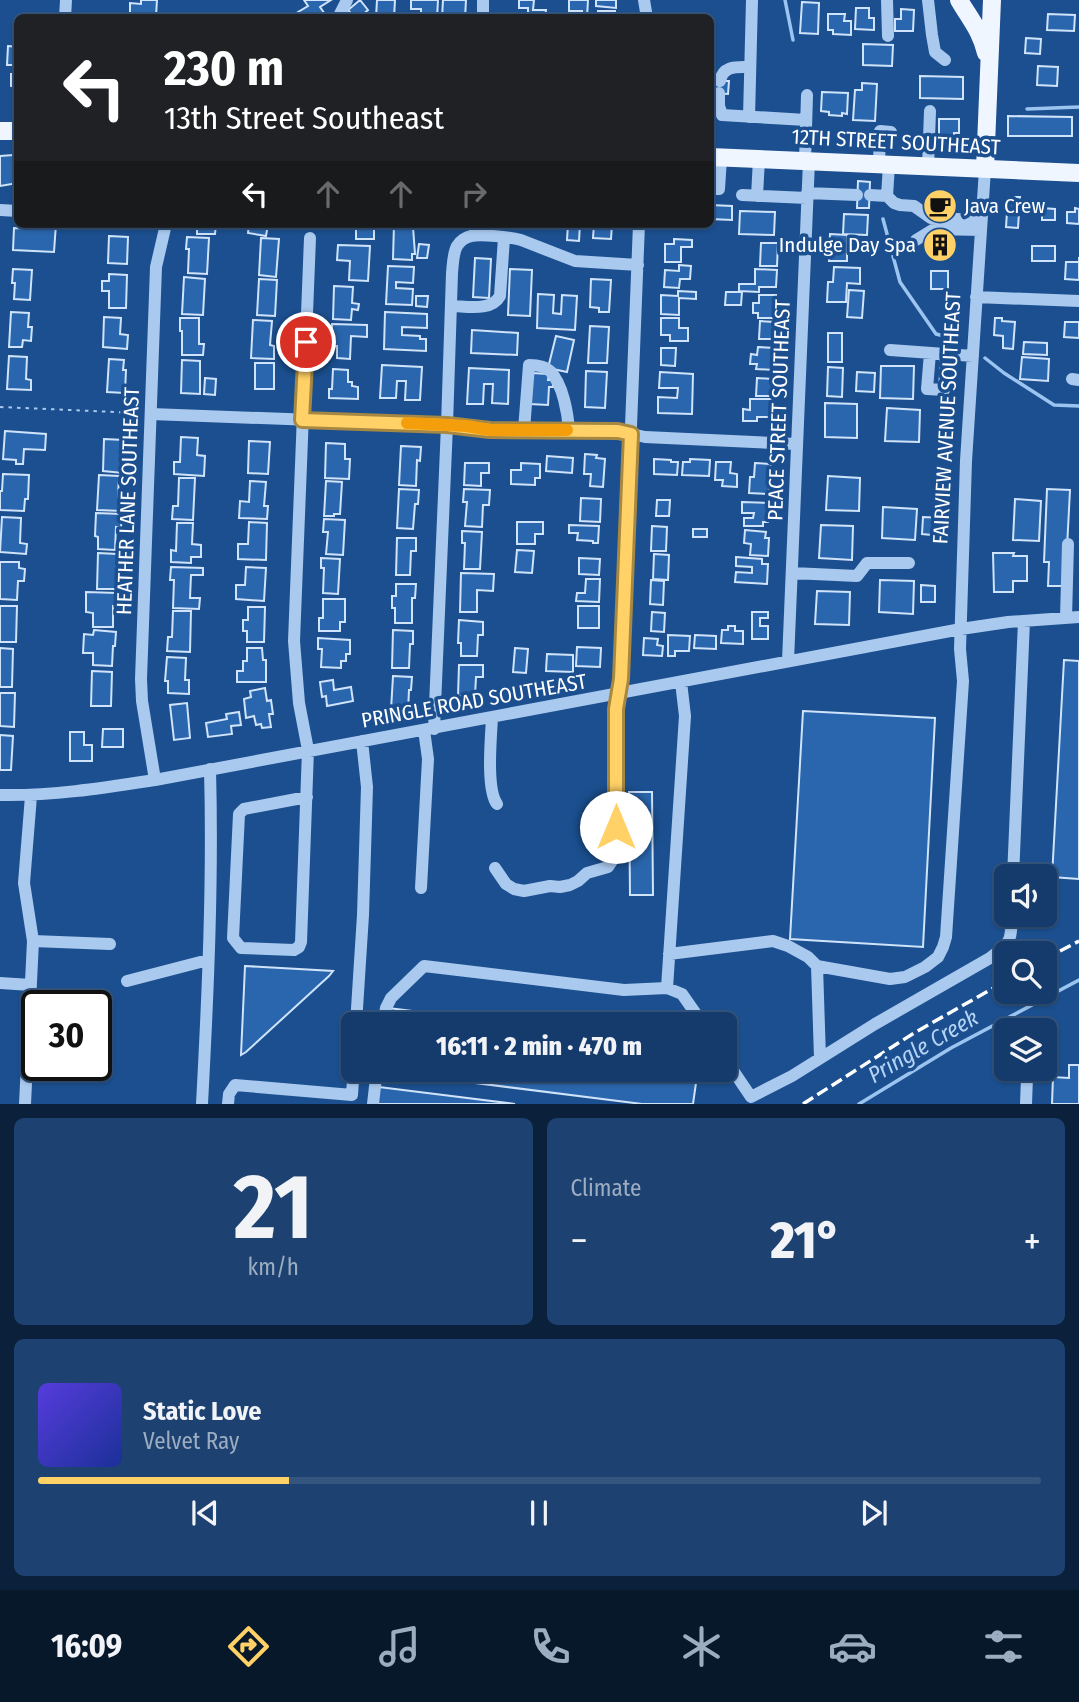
<!DOCTYPE html>
<meta charset="utf-8">
<style>
body{margin:0;font-family:"Fira Sans Condensed",sans-serif;background:#1d4271;color:#f1f3f6;height:100vh;display:flex;flex-direction:column;font-size:26px;white-space:nowrap}
*{box-sizing:border-box;margin:0}
p{font-size:23px;color:#9dadc1}
.icon{flex:none;width:38px;height:38px;fill:none;stroke:currentColor;stroke-width:2;stroke-linecap:round;stroke-linejoin:round}
.map{position:relative;height:1104px;overflow:hidden}
.side{display:flex;flex-direction:column;gap:14px;padding:14px;background:#0b203b;flex:1}
.side>*{flex:none}
.guide{position:absolute;left:14px;top:14px;width:700px;height:214px;border-radius:10px;box-shadow:0 2px 5px #0004,0 0 0 2px #33557e;background:#202124;color:#fff;overflow:hidden}
.controls{position:absolute;left:994px;top:864px;display:grid;gap:14px}
.controls a{display:grid;place-items:center;width:63px;height:63px;border-radius:10px;background:#143b6b;box-shadow:0 2px 5px #0004,0 0 0 2px #33557e;font-size:35px}
.speed{position:absolute;left:21px;top:990px;display:flex;gap:14px;font-size:35px;font-weight:700;text-align:center}
.speed>*{display:grid;place-content:center;width:91px;height:91px;border-radius:50%;background:#143b6b;box-shadow:0 2px 5px #0004,0 0 0 2px #33557e;line-height:1}
.speed .limit{border:4px solid #111;border-radius:10px;background:#fff;color:#111}
.pin{position:absolute;display:grid;place-items:center;width:60px;height:60px;color:#fff;margin:-30px;border:4px solid #fff;border-radius:50%;box-shadow:0 2px 7px #0007}
.me{position:absolute;width:77px;margin:-38px;rotate:0deg;stroke-linejoin:round;filter:drop-shadow(0 0 5px #0008)}
.turn{display:flex;align-items:center;gap:24px;height:147px;padding:0 35px;font-size:32px}
.turn .icon{width:91px;height:91px;stroke-width:2.5}
.turn b{display:block;font-size:49px;line-height:60px}
.lanes{display:flex;align-items:center;height:66px;padding:0 35px;background:#0003;justify-content:center;gap:35px;direction:ltr}
.lanes .off{opacity:.35}
.big{font-size:52px;font-weight:800;line-height:1.1}
.side .tile{flex:1;display:flex;flex-direction:column;justify-content:center;gap:10px;min-width:0;padding:0 24px;border-radius:10px;background:#1d4271}
.side .dial{align-items:center;gap:0}
.dial b{font-size:91px;line-height:1}
.song{display:flex;align-items:center;gap:21px}
.cover{width:84px;height:84px;border-radius:10px;background:linear-gradient(135deg,hsl(250 70% 55%),hsl(230 70% 35%))}
.played{height:7px;border-radius:4px;background:linear-gradient(90deg,#ffd166 25%,#33557e 25%)}
.keys{display:flex;justify-content:space-around;direction:ltr}
.heat{display:flex;justify-content:space-between;align-items:center;font-size:38px;direction:ltr}
.side .tiles{flex:1;display:grid;gap:14px;grid-template-columns:1fr 1fr}
.tile:last-child{grid-column:span 2}
.trip{position:absolute;left:341px;top:1012px;width:396px;height:70px;border-radius:10px;background:#143b6b;box-shadow:0 2px 5px #0004,0 0 0 2px #33557e;font-weight:800;line-height:70px;text-align:center}
.dock{display:flex;height:112px;justify-content:space-around;align-items:center;background:#08182b;color:#9dadc1}
.dock .icon{width:49px;height:49px}
.dock .on{color:#ffd166}
.dock b{font-size:32px;color:#f1f3f6}
.map>svg:first-child{display:block}
</style>
<div class="map">
<svg width="1079" height="1104" viewBox="0 0 1079 1104">
<rect width="100%" height="100%" fill="#1b4f8f"/>
<g fill="none" stroke-linecap="round" stroke-linejoin="round">
<path stroke="#9cc4f0" stroke-width="3.5" d="M785,0l8,40
M1027,109l52,-2
M883,219l17,63 36,52 20,5
M985,358l19,15 50,32 25,1
M859,1104l92,-56 128,-68"/>
</g>
<path fill="#2a66ad" stroke="#cfe3fa" stroke-width="2" d="M141,0h16l-1,16 -26,-1v-12l11,1z
M304,0h27l-11,7 7,10 -32,1 -2,-3 15,-9z
M360,0l8,10 -7,6 1,2h-7l-7,-8z
M377,0h18l-1,18h-18z
M411,0h27l-1,18h-16v-9h-10z
M443,0h23l-1,18h-23z
M519,0h15l-1,10h13l-1,8h-17v-10h-9z
M569,0h19l-1,18 -5,-1v-6h-13z
M596,0h20v8l-20,-2z
M802,2l17,1 -1,31 -18,-1z
M856,8h13v10h5v12l-19,-1z
M901,9l13,1 -1,21h-18v-12h6z
M598,11h17v7h-17z
M828,14h17l-1,7h7v14l-18,-1v-4h-5z
M1048,14l27,1 -1,16 -27,-1z
M1026,38l15,1 -1,15 -15,-1z
M863,44l30,1 -1,21 -29,-1z
M8,46l10,1v18h-11z
M1038,66l20,1 -1,19 -20,-1z
M11,74h7v13l-7,-1z
M920,76l43,1v22l-43,-1z
M710,81h19l-1,13 -18,-1z
M862,83l15,1 -2,37 -22,-1 2,-30h7z
M822,92l26,1 -1,21 -5,-1v3l-13,-1v-3l-8,-1z
M1008,116l64,1v19h-64z
M939,119h20v14h-5v10h-15z
M13,155l1,4h4v24l-18,3v-30z
M858,181l12,1 -1,26h-12z
M932,197l17,1v18l-18,-1z
M1008,197h12l-2,31 -12,-1z
M710,205l22,1v14l-22,-1z
M1042,208l13,1v11h-13z
M1075,208l4,1v15l-12,-1v-11h8z
M740,211l35,1 -1,23 -35,-1z
M844,214l24,1 -1,20 -24,-1z
M40,224h16l-2,28 -41,-2 1,-22 26,1z
M197,224h19l-1,10h-18z
M249,224h19l-2,12 -18,-3z
M342,224h28v3h4v12h-18v-13h-14z
M394,224h22l-1,3h-2l2,27h-3v6l-19,-1z
M568,224h12l-1,17 -12,-1z
M594,224h18l-1,15 -18,-1z
M830,234l17,1v26h-18z
M933,235l15,1 -1,19 -15,-1z
M109,236l19,1 -1,27 -19,-1z
M187,237l22,1 -2,36 -19,-1 1,-24h-3z
M261,238l18,1 -3,38 -17,-2z
M674,239l18,1v7h-11v15h-16v-18h9z
M761,243h17l-1,23h-17z
M419,244l10,1 -2,13h-10z
M338,245l32,1 -2,35 -19,-1 1,-19 -13,-1z
M1032,246h23v15h-23z
M1079,257v23l-14,-1 1,-17h13z
M475,258l16,1 -2,39 -16,-1z
M679,265l12,1 -1,13h-10l-1,9 -15,-1 1,-17 14,1z
M388,266l26,1 -1,16 -17,-1v6l17,1 -1,16 -26,-1z
M834,267l26,1v16l-13,-1 -1,19h-19l1,-20h5z
M13,269l19,1 -2,30 -16,-1 1,-16h-3z
M510,269l22,1 -2,46 -22,-1z
M755,269l22,1 -1,17h-17v5l-20,-1v-7h16z
M931,271h17v18h-17z
M109,274l18,1 -1,33h-17v-17h-7v-10h7z
M184,277l21,2 -2,36 -21,-1z
M259,279l18,1 -2,36 -18,-1z
M591,279l20,1 -2,32h-10v-4l-9,-1z
M334,286l19,1 -1,16 7,1 -1,6 -6,-1 -1,11 -18,-1z
M849,290l15,1 -2,27 -15,-1z
M678,291l18,1v7l-17,-1v17l-18,-1v-19l17,1z
M726,292h16l-1,13h-16z
M538,294l16,1 -1,18 8,1 1,-19 15,1 -2,34 -38,-2z
M759,295h17l-1,23h-17v-5h-5v-10h6z
M416,296h12l-1,11 -11,-1z
M11,312l18,1 -1,14h4l-1,14 -8,-1 -1,7h-13z
M385,312l42,2v14l-25,-1v8l18,1v3h6v12l-42,-2z
M104,317l17,1 -1,16 8,1 -1,14 -24,-2z
M180,318h19v26h5l-1,11h-21v-24h-2z
M661,318h18v10h9v13h-18v-6h-9z
M995,318h7v3l13,1 -2,27 -10,-1v-12l-9,-1z
M253,320l19,1 -2,24 4,1v13l-23,-1z
M760,321l14,1 -1,17h-14z
M1065,322h14v16l-15,-1z
M332,324l35,1v12l-16,-1 -1,23 -13,-1v-12h-5z
M590,326l19,1 -2,36h-19z
M472,330l46,3 -1,22 -46,-2z
M828,333h14v29h-14z
M556,336l18,4 -7,32 -19,-4z
M1024,342l23,1v12l-24,-1z
M758,347l16,1 -1,22 -17,-1 1,-5h-7l1,-10 6,1z
M661,348h15l-1,18 -14,-1z
M9,356l18,1 -1,22 5,1v10l-24,-1z
M1022,357l27,2 -1,22 -28,-2z
M109,359l15,1 -1,10h3l-1,23 -18,-1z
M182,360l18,1v33l-19,-1z
M255,363h19v26h-19z
M382,365l40,2 -2,33h-15l1,-19h-9l-1,17h-16z
M881,366h33l-1,33 -33,-1z
M828,367l15,1 -1,29 -15,-1z
M469,368l40,2 -1,34 -16,-1 1,-19h-9l-1,20h-16z
M333,369l15,1v12h4v4l6,1v12l-29,-1v-9h3z
M586,371l21,1 -2,36 -20,-1z
M660,372l33,2 -1,40 -34,-1v-16l19,1 1,-10h-19z
M857,372l18,1 -1,19 -18,-1z
M532,373l17,1 -1,6h5v7h-4l-1,18 -18,-1z
M205,378l11,1 -1,16 -11,-1z
M757,378l15,1v17h-16z
M750,399h21v18h-14v4h-14v-12l7,1z
M825,403l32,1v34l-32,-1z
M887,408l33,2 -1,32 -34,-1z
M5,431l41,3 -1,16 -21,-1 -1,15h-7v-4l-13,-1z
M181,437l17,1 -1,17 8,1 -1,20 -30,-2v-12h6z
M104,439l20,1 -1,33 -20,-2z
M249,441l21,1 -2,32 -20,-1z
M326,443l19,1v15h5l-1,20 -24,-1z
M401,446l20,1 -1,14 -3,-1 -1,26 -17,-1z
M585,454l12,1 -1,3 9,1 -2,28 -13,-1 1,-12h-7z
M547,456l26,2 -1,15 -26,-2z
M654,459l17,1v2h7l-1,13 -23,-1z
M690,459l20,1 -1,16 -27,-1 1,-13h7z
M716,462h15l-1,11 7,1v13l-15,-1 1,-6h-8z
M465,463h24v10h-8v13l-17,-1z
M521,463l19,1v14h-5v7l-24,-1v-14h10z
M755,463l16,1 -2,30 -20,-1 1,-16h4z
M3,474l26,1 -1,24h-3l-1,12 -24,-1v-19h2z
M99,475l20,1 -1,21h4v14l-25,-1z
M828,476l32,2 -1,33 -33,-1z
M179,478h16l-2,42 -21,-1 1,-13h5z
M250,481l16,1 -2,24h4l-1,13 -28,-1 1,-17 9,1z
M326,481l16,1 -2,32h-6v2h-10z
M399,489l20,1 -1,14h-3l-2,25 -16,-1z
M464,489l26,1 -1,15h-6l-1,22 -17,-1 2,-24h-4z
M1047,489l23,1 -5,96h-17l1,-24h-5z
M581,498l20,1 -1,23 -20,-1z
M1015,499l26,2 -2,40 -26,-1z
M657,500h13l-1,16h-13z
M742,502l27,1 -1,19h-5v4h-19v-8h9l1,-5h-12z
M883,507l34,2 -2,31 -33,-2z
M96,513l26,1 -1,14 -5,-1 -1,23 -17,-1v-12l-3,-1z
M2,517l19,1 -1,25 7,1 -1,10 -26,-2z
M923,517l20,1 -1,18 -20,-2z
M324,519l21,1 -2,35 -17,-1 2,-22h-5z
M249,522l18,1 -1,37 -28,-1v-15h10z
M517,522h26v12h-8v10h-18z
M177,523h16l-1,21 9,1v12h-10v6l-20,-1v-12l5,1z
M569,525l30,1 -1,17h-5v-2l-16,-1 1,-7h-9z
M821,525l32,1 -1,34 -33,-2z
M652,526l15,1 -1,24h-15z
M693,529h14v8h-14z
M745,530l21,2 -1,6h4l-1,18 -18,-1 1,-11 -7,-1z
M462,531l20,1 -2,37h-16l1,-26h-3z
M397,538h19v13h-5l-1,24h-14z
M517,550l17,1 -2,22 -17,-1z
M98,553l19,1 -1,35h-19z
M993,553h21l-1,3h14v25h-14v11h-19z
M654,554l15,1 -1,25 -15,-1z
M736,557l26,2v5h6l-1,20 -32,-2 1,-10 16,1v-6l-16,-1z
M321,558l19,1 -2,35 -15,-1 1,-25h-3z
M579,558l21,1 -1,16 -20,-1z
M0,562h19v6l6,1 -1,12h-6l-1,19 -17,-1z
M171,567l32,1v7h-12l-1,23h10l-1,11 -26,-1 1,-28h-4z
M246,567l20,1 -2,33 -28,-2v-14h9z
M461,573l33,1 -1,17 -16,-1v22h-17z
M586,579h14l-1,23 -23,-1 1,-8h8z
M651,580l13,1 -1,24 -13,-1z
M880,580l34,1 -1,33 -34,-2z
M396,584h20l-1,14h-3v25h-17v-15h-3v-12h4z
M921,585l14,1v16h-14z
M817,591l33,1 -1,33 -34,-1z
M86,592l31,1 -1,13h-3v21h-20v-14l-7,-1z
M323,599h22v23h-5v9h-21v-13h4z
M0,606h17l-1,36h-16z
M578,606h21v22h-21z
M248,607h17l-1,35h-17v-11h-4v-11h5z
M173,611h18l-1,41 -23,-1 1,-14h4z
M652,612l13,1 -1,19 -13,-1z
M752,612h16v6h-8v8h8v13h-16z
M459,620l24,2v13h-5l-1,21h-16v-13h-3z
M728,626h7v5h8v13l-22,-1 1,-13h6z
M94,630l22,2 -1,14h-2l-1,20 -19,-1v-12h-10l1,-19 9,1z
M393,630l20,1v13h-3l-1,24h-17z
M668,635l22,1 -1,15h-14v5h-7z
M695,635l21,1v13l-22,-1z
M318,638l32,2v14h-4v7h-5v7l-20,-1 1,-18h-4z
M644,638l14,1 -1,6 6,1 -1,10 -19,-1z
M577,647l24,1 -1,19 -24,-1z
M0,648l13,1 -1,38h-12z
M247,648h15l1,12h3v22h-29v-11h6v-10h4z
M515,648l13,1 -2,24 -13,-1z
M547,654l26,1v17l-27,-1z
M167,657l19,1 -1,22h4v14l-21,-1v-12h-3z
M1064,660l15,1v218l-27,-2z
M459,665h24v12h-7l-1,19h-17z
M92,671l20,1 -1,34h-20z
M393,676l19,1 -1,13h-2l-1,21 -17,-1z
M333,680l1,10 17,-3 2,14 -26,5 -1,-10 -4,1 -2,-15z
M265,688l2,13 4,-1 2,14h-4l2,13 -9,1 -1,-4 -5,1 -2,-9 -8,2 -2,-19 7,-2 -1,-6z
M0,693h15l-1,34 -14,-1z
M187,703l3,35 -16,2 -4,-35z
M803,711l132,7 -12,229 -133,-8z
M239,712l2,13 -10,1 1,8 -24,3 -2,-14 21,-4 -1,-5z
M103,729h20v18h-21z
M70,732h14v13h8v16h-22z
M0,735l13,1 -2,34h-11z
M629,792h23l1,103h-23z
M245,966l88,5 -4,5 -83,76 -5,3z
M388,1008l131,16h-133z
M1069,1065h10v39h-27l1,-27 16,1z
M381,1069h317l-5,35h-51l-262,-33z
M379,1087l136,17h-138z"/>
<g fill="none" stroke-linecap="round" stroke-linejoin="round">
<path stroke="#a9c9ee" stroke-width="2" stroke-dasharray="3.5 5" stroke-linecap="butt" d="M0,407l139,6"/>
<path stroke="#a9c9ee" stroke-width="12" d="M644,0l3,18
M887,0l1,36
M928,0l4,35 3,17 10,8
M65,18l1,-18
M338,18l9,-18
M483,18v-18
M720,81c3,-16 17,-14 30,-14
M719,93v13l3,9 84,5
M749,117l3,-117
M805,161l2,-66
M879,164l1,-33 11,1
M928,167l2,-56
M710,189h9l2,-31
M807,193l50,2
M742,195l65,3
M870,195l17,1 2,-31
M757,196l2,-37
M887,196l7,7 6,2 14,1 17,12 50,2
M0,210l18,1
M916,240l18,-11 47,1
M976,297l103,4
M451,306c15,0 40,6 49,-10l4,-58
M890,350l83,6
M930,353l-3,36 17,1 2,-36
M1072,379l7,1
M151,414l296,11 43,5 128,1 27,6 152,7
M524,430l5,-65c8,0 16,1 21,6 13,13 18,43 19,60
M792,573l65,3 10,-13h42
M1066,618l2,-74
M788,661l21,-500
M492,718c-1,20 -6,71 5,86
M434,729l13,-304 5,-152c1,-9 1,-20 5,-27 3,-5 9,-9 14,-10 10,-2 39,1 50,4l54,21 63,4
M155,780l-13,-79 -1,-22 15,-412 10,-43
M0,795c53,1 103,-7 155,-15l806,-151 47,-7 71,-5
M307,797l-63,12 -5,5 -6,124 8,10 53,2 5,-3 2,-5 7,-192 -9,-47 -5,-62 16,-403
M495,868l11,16 8,5 10,2 26,-5 10,1 10,-2 8,-4 9,-8 21,-6 4,-6 3,-10 1,-142 5,-30 18,-455
M1013,877l11,-256
M421,888l7,-129 -4,-29
M33,941l77,3
M669,954l104,-13 15,5 20,11 9,9 73,13 15,-2 20,-10 13,-10 5,-10 3,-10 17,-256 -3,-32 6,-188 19,-292
M817,966l3,92
M127,981l81,-21
M0,983l31,2
M667,988l15,6 21,30
M31,994l59,3
M356,1024l7,-109 4,-128 -5,-46
M383,1024l3,-16 5,-10 33,-32 200,24 43,-2 18,-272 -4,-34
M724,1057l27,40 41,-21 83,-52 115,-66c21,-16 22,-17 21,-43
M25,1104l8,-163 -9,-58 7,-87
M202,1104c6,-112 11,-223 8,-335
M228,1104l1,-10 6,-9 117,10 2,-31
M373,1104l4,-35
M1026,1104l1,-27"/>
<path stroke="#f0f6ff" stroke-width="18" d="M959,0c11,19 22,31 27,53
M0,131h18
M710,157l369,16
M985,169l7,-169"/>
<path stroke="#fff" stroke-width="3.5" stroke-dasharray="12 5" stroke-linecap="butt" d="M1045,959l34,-18
M803,1104l111,-71 92,-52"/>
</g>
<g fill="none" stroke-linecap="round" stroke-linejoin="round">
<g stroke="#a68842" stroke-width="18">
<path id="route" d="M306,342l-4,78 145,5 43,5 128,1 13,3 -10,245 -5,30v118"/>
</g>
<use href="#route" stroke="#ffd166" stroke-width="12"/>
<path stroke="#f59e0b" stroke-width="12" d="M407,423l59,3 24,4h77"/>
</g>
<defs>
<g id="cafe-disc" transform="scale(1.75)"><circle r="9.5" fill="#ffd166" stroke="#1b4f8f"/><path d="M-5.5-4.5H6V0H3Q3 3.5 0 3.5H-2.5Q-5.5 3.5-5.5 0ZM3-3.2v2h1.7v-2ZM-6 4.5H4V6H-6Z" fill="#111"/></g>
<g id="building-disc" transform="scale(1.75)"><circle r="9.5" fill="#ffd166" stroke="#1b4f8f"/><path d="M-4-6H4V6H1V3H-1V6H-4ZM-2.5-4.3h1.7v1.8h-1.7ZM.8-4.3h1.7v1.8H.8ZM-2.5-1h1.7V.8h-1.7ZM.8-1h1.7V.8H.8Z" fill="#111"/></g>
</defs>
<g fill-rule="evenodd">
<use href="#cafe-disc" x="940" y="206"/>
<use href="#building-disc" x="940" y="245"/>
</g>
<g text-anchor="middle" dominant-baseline="central" stroke-width="7" stroke-linejoin="round" paint-order="stroke">
<g font-size="21" fill="#fff" stroke="#1b4f8f">
<text transform="translate(896 142) rotate(3)">12TH STREET SOUTHEAST</text>
<text transform="translate(779 410) rotate(-88)">PEACE STREET SOUTHEAST</text>
<text transform="translate(947 418) rotate(-87)">FAIRVIEW AVENUE SOUTHEAST</text>
<text transform="translate(128 501) rotate(-88)">HEATHER LANE SOUTHEAST</text>
<text transform="translate(474 701) rotate(-10)">PRINGLE ROAD SOUTHEAST</text>
</g>
<g font-size="21" fill="#fff" stroke="#1b4f8f" text-anchor="start">
<text x="964" y="206">Java Crew</text>
<text x="916" y="245" text-anchor="end">Indulge Day Spa</text>
</g>
<g font-size="23" font-style="italic" fill="#b5d3f5" stroke="#1b4f8f">
<text transform="translate(923 1046) rotate(-30)">Pringle Creek</text>
</g>
</g>
</svg>
<div class="controls">
<a><svg class="icon" aria-label="sound" viewBox="0 0 24 24"><path d="M4 9h4l5-4v14l-5-4H4zM17 9q2 3 0 6"/></svg></a>
<a><svg class="icon" aria-label="search" viewBox="0 0 24 24"><circle cx="10" cy="10" r="6"/><path d="M15 15l6 6"/></svg></a>
<a><svg class="icon" aria-label="layers" viewBox="0 0 24 24"><path d="M12 4l9 5-9 5-9-5zM3 14l9 5 9-5"/></svg></a>
</div>
<div class="speed"><div class="limit">30</div></div>
<div class="pin" style="left:306px;top:342px;background:#d93025"><svg class="icon" aria-label="arrive" viewBox="0 0 24 24"><path d="M6 21V4h12l-3 4 3 4H6"/></svg></div>
<svg class="me" style="left:616px;top:827px" viewBox="-20 -20 40 40"><circle r="19" fill="#fff"/><path d="M0-13L10 11 0 6-10 11z" fill="#ffd166"/></svg>
<div class="trip">16:11 · 2 min · 470 m</div>
<div class="guide">
<div class="turn"><svg class="icon" aria-label="left" viewBox="0 0 24 24"><path d="M17 20v-9H6M10 6l-5 5 5 5"/></svg><div><b>230 m</b>13th Street Southeast</div></div>
<div class="lanes"><svg class="icon" aria-label="left" viewBox="0 0 24 24"><path d="M17 20v-9H6M10 6l-5 5 5 5"/></svg><svg class="icon off" aria-label="ahead" viewBox="0 0 24 24"><path d="M12 20V5M6 11l6-6 6 6"/></svg><svg class="icon off" aria-label="ahead" viewBox="0 0 24 24"><path d="M12 20V5M6 11l6-6 6 6"/></svg><svg class="icon off" aria-label="right" viewBox="0 0 24 24"><path d="M7 20v-9h11M14 6l5 5-5 5"/></svg></div>
</div>
</div>
<section class="side">
<div class="tiles">
<div class="tile dial"><b>21</b><p>km/h</p></div>
<div class="tile"><p>Climate</p>
<div class="heat"><a>−</a><b class="big">21°</b><a>+</a></div>
</div>
<div class="tile">
<div class="song"><i class="cover"></i><div><b>Static Love</b><p>Velvet Ray</p></div></div>
<div class="played"></div>
<div class="keys"><svg class="icon" aria-label="previous" viewBox="0 0 24 24"><path d="M18 5L8 12l10 7zM5 5v14"/></svg><svg class="icon" aria-label="pause" viewBox="0 0 24 24"><path d="M8 5v14M16 5v14"/></svg><svg class="icon" aria-label="next" viewBox="0 0 24 24"><path d="M6 5l10 7-10 7zM19 5v14"/></svg></div>
</div>
</div>
</section>
<nav class="dock">
<b>16:09</b>
<svg class="icon on" aria-label="directions" viewBox="0 0 24 24"><path d="M12 3l9 9-9 9-9-9zM9 14v-3h6M13 9l2 2-2 2"/></svg>
<svg class="icon" aria-label="music" viewBox="0 0 24 24"><path d="M9 18V5l10-2v13"/><circle cx="6" cy="18" r="3"/><circle cx="16" cy="16" r="3"/></svg>
<svg class="icon" aria-label="phone" viewBox="0 0 24 24"><path d="M5 4h4l2 5-3 2q2 4 5 5l2-3 5 2v4C11 20 4 13 5 4z"/></svg>
<svg class="icon" aria-label="climate" viewBox="0 0 24 24"><path d="M12 3v18M4 7l16 10M4 17L20 7"/></svg>
<svg class="icon" aria-label="car" viewBox="0 0 24 24"><path d="M5 17H2v-5l4-1 3-4h7l3 4 3 1v5h-3M9 17h6M6 11h13"/><circle cx="7" cy="17" r="2"/><circle cx="17" cy="17" r="2"/></svg>
<svg class="icon" aria-label="filters" viewBox="0 0 24 24"><path d="M4 7h16M4 17h16"/><circle cx="9" cy="7" r="2"/><circle cx="15" cy="17" r="2"/></svg>
</nav>
